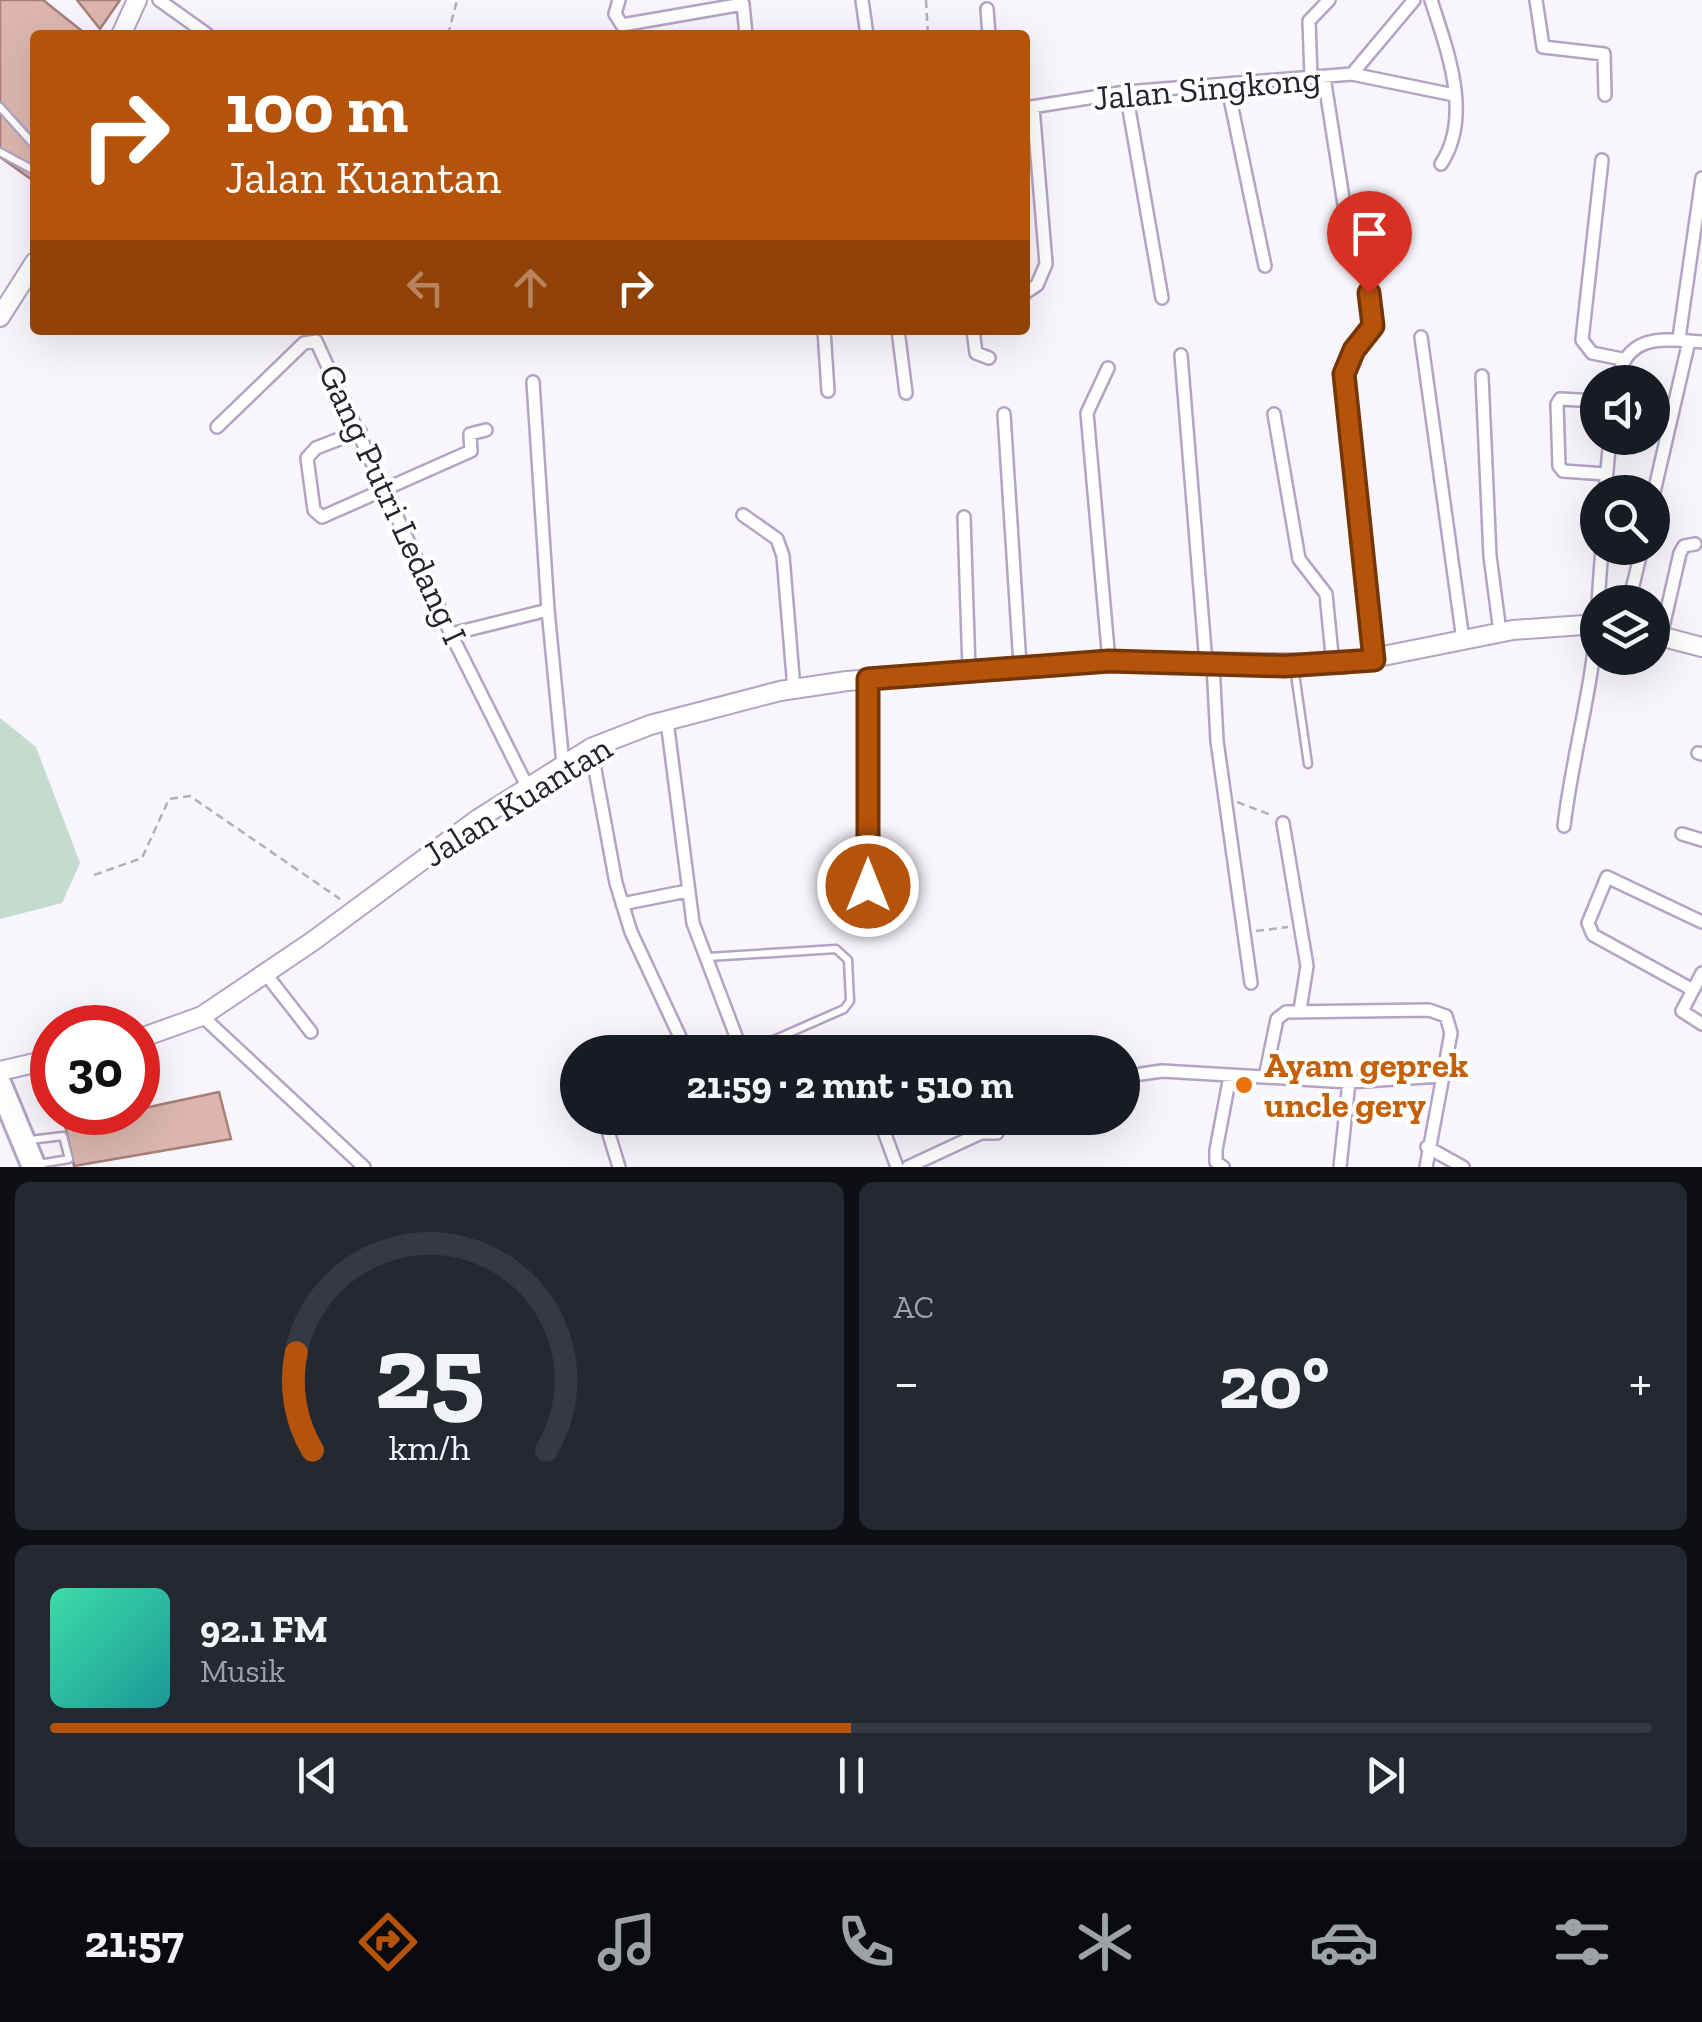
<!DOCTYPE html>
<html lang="id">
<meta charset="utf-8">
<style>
body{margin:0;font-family:"Zilla Slab",serif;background:#242831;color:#f1f3f6;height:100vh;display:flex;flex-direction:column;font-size:38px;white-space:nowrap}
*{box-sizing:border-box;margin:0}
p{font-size:32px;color:#9ea1a6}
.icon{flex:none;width:55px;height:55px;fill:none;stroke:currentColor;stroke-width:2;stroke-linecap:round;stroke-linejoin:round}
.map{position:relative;height:1167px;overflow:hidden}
.sheet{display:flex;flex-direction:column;gap:15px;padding:15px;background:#0d0f14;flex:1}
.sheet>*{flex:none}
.top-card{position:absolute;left:30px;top:30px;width:1000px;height:305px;border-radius:10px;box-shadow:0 10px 40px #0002;background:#b45309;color:#fff;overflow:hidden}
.fabs{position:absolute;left:1580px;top:365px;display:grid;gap:20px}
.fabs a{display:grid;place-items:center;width:90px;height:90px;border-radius:50%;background:#171b24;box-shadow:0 10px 40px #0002;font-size:50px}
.speed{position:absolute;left:30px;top:1005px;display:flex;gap:20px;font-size:50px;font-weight:700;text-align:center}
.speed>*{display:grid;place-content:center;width:130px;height:130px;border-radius:50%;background:#171b24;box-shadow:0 10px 40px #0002;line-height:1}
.speed .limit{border:15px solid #d22;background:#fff;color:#111}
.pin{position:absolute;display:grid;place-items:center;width:85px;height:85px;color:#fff;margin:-102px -42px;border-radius:50% 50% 50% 0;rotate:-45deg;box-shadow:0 0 10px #0007}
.pin .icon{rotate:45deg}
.me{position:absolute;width:110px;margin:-55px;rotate:0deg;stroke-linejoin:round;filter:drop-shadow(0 0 8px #0008)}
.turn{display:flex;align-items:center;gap:35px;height:210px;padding:0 30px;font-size:45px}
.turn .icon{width:130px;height:130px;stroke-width:2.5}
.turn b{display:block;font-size:70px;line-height:85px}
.lanes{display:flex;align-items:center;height:95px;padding:0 30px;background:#0003;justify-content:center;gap:50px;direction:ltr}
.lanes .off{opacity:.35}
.big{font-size:75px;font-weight:800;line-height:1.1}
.sheet .card{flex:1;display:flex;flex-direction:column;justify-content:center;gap:15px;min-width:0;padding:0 35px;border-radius:15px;background:#242831}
.sheet .dial{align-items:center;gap:0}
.dial svg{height:260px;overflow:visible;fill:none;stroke:#363941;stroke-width:7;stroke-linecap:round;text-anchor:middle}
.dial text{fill:#f1f3f6;stroke:none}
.song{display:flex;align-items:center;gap:30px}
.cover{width:120px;height:120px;border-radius:15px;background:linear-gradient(135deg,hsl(160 70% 55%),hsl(180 70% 35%))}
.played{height:10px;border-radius:5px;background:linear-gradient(90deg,#b45309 50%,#363941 50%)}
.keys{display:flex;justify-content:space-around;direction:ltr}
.heat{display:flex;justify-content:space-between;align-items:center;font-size:55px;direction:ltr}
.sheet .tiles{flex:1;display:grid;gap:15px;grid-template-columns:1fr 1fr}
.card:last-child{grid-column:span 2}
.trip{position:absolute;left:560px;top:1035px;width:580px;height:100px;border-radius:50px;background:#171b24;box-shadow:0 10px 40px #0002;font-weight:800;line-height:100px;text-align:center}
.tab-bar{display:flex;height:160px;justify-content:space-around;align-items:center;background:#090b0e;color:#9ea1a6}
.tab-bar .icon{width:70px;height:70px}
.tab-bar .selected{color:#b45309}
.tab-bar b{font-size:45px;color:#f1f3f6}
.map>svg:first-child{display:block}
</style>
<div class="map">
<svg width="1702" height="1167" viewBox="0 0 1702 1167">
<rect width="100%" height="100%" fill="#f8f5fc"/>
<path fill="#c5dbd0" d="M0,718l36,29 44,116 -18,40 -62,16z"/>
<path fill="#dcb6ae" stroke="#a78078" stroke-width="2.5" d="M0,0h43l44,35h-52v147l-35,-25z
M77,0h43l-20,29z
M219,1092l12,47 -157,27 -9,-41z"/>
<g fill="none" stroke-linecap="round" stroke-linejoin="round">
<g stroke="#b3a4c5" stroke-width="11">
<path id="lane" d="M0,107l35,39
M0,152l35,19
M1294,667l14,97
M708,957l128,-8 12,11 2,41 -6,8 -98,43
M30,1140l33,-4 6,23 -30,5"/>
</g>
<g stroke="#b3a4c5" stroke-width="16">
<path id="street" d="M159,0l49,35
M619,0l-4,14 7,11 121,-21 3,31
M862,0l5,35
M1431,0c16,50 42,116 10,164
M1536,0l7,47 61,7 1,41
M987,9l2,26
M1352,74l102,21
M1311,77l-2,-56 20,-21
M1324,77l27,172
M1227,84l38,182
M1126,92l36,206
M1025,108l101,-16 226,-18 62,-74
M1602,160l-20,180 10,13 30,6
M1025,293l12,-8 9,-21 -13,-157
M1369,293l4,33 -19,24 -9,24 30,286
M824,330l4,61
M898,330l8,63
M973,330l3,23 13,5
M1421,337l42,303
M1679,338l23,-160
M1181,355l25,308
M1108,368l-21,45 22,248
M1482,376l8,180 10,76
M533,382l15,228 15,154
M1616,382c12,-49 44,-43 86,-40
M1598,401l-38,-2 -3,5 2,62 4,5 43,3
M1004,414l16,251
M1274,414l25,145 27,35 7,71
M217,427l87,-84 12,-2 135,293 77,154
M360,431l-44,17 -9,10 7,52 8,7 149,-66 -1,-17 16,-4
M1605,492l5,-54
M1652,501l37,-160
M743,515l34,24 6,17 11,133
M964,517l5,153
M1598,602l4,-54
M1629,602l13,-54
M451,634l97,-24
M1661,636l19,-83 4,-7 11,-2
M1213,664l4,77 34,242
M667,721l26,202 49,129
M591,748l25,135 15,49 56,120
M1698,753l4,1
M1283,823l24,143 -7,44
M1564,826c8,-69 28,-135 33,-205
M1682,834l20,6
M868,886l1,-207
M622,904l65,-13
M265,973l46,59
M1702,973l-20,38 20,13
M1693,990l-100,-55 -5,-12 19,-46 95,45
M202,1016l162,151
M1141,1074l21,-3 187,11 92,-6
M1265,1077l12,-58 9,-7 143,-2 17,6 5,17 -25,134
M604,1118l15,49
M879,1118l18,49
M1427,1147l36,20
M908,1167l73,-34h16
M1223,1167l-7,-5v-12l14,-74
M1340,1167l9,-85"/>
</g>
<g stroke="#b3a4c5" stroke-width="22">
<path id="secondary" d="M121,35l16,-35
M0,317l35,-55
M1652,634l50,13
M138,1039l64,-23 111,-75 165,-122 113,-71 59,-23 130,-34 67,-10 262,-20 234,3 170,-34 85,-6
M0,1071l52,-12"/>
</g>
<g stroke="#b3a4c5" stroke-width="28">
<path id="highway" d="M0,1085l34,82"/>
</g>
<path stroke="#b4b0b9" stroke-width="2.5" stroke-dasharray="8 5" stroke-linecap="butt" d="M926,0l2,35
M448,35l9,-35
M1237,802l34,13
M94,875l48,-17 27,-59 21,-3 150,103
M1256,931l32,-4"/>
<use href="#lane" stroke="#fff" stroke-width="6"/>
<use href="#street" stroke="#fff" stroke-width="11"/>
<use href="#secondary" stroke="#fff" stroke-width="18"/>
<use href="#highway" stroke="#fff" stroke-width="22"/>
</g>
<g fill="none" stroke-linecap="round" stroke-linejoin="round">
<g stroke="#753606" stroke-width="25">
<path id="route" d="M868,886v-207l241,-18 175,5 90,-6 -30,-286 10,-24 19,-24 -4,-33"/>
</g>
<use href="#route" stroke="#b45309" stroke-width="18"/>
</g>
<circle fill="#e8710a" stroke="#fff" stroke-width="4" cx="1244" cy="1085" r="10"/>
<g text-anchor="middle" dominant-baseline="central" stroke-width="8" stroke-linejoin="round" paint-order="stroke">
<g font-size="35" fill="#28222f" stroke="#fff">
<text transform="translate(1207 88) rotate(-5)">Jalan Singkong</text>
<text transform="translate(393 504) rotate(65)">Gang Putri Ledang I</text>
<text transform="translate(517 801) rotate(-32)">Jalan Kuantan</text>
</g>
<g font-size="35" font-weight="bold" fill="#c56008" stroke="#fff" text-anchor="start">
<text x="1264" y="1065">Ayam geprek<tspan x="1264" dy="40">uncle gery</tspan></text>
</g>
</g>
</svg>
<div class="fabs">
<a><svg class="icon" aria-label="sound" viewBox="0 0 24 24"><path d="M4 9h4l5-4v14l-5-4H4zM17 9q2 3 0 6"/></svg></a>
<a><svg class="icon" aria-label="search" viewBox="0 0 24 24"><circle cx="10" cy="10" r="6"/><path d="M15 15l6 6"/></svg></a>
<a><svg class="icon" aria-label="layers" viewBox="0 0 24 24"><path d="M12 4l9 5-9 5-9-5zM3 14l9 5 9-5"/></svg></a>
</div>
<div class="speed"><div class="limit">30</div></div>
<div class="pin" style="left:1369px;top:293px;background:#d93025"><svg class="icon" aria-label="arrive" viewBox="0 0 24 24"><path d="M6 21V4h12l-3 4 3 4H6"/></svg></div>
<svg class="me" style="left:868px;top:886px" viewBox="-20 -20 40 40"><circle r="17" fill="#b45309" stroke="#fff" stroke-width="3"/><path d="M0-11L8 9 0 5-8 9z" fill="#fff"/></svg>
<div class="trip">21:59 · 2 mnt · 510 m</div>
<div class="top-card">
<div class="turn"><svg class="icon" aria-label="right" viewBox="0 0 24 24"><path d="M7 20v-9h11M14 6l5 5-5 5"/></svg><div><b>100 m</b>Jalan Kuantan</div></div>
<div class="lanes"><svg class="icon off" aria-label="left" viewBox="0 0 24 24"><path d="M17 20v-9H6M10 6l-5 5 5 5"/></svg><svg class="icon off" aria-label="ahead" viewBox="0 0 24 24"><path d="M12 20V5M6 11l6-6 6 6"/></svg><svg class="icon" aria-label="right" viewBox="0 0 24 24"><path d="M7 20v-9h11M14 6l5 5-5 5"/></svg></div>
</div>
</div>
<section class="sheet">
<div class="tiles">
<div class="card dial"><svg viewBox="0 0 100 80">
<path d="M14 69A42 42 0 1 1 86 69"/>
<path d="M14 69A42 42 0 0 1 9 39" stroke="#b45309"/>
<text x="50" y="56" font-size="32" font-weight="700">25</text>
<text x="50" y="72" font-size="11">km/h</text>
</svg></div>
<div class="card"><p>AC</p>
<div class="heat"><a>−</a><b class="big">20°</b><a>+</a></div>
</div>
<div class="card">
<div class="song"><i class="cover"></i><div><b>92.1 FM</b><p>Musik</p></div></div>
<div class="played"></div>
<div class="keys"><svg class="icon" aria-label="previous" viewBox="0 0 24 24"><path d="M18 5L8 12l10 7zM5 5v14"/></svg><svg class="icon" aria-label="pause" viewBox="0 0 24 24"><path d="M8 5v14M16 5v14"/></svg><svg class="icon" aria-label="next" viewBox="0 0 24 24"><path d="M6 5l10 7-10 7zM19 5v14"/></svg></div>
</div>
</div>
</section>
<nav class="tab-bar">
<b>21:57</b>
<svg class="icon selected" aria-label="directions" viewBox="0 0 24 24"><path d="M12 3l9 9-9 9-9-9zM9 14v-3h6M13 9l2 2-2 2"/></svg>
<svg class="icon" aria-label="music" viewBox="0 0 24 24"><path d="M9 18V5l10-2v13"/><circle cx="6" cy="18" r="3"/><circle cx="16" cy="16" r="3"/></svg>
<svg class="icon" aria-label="phone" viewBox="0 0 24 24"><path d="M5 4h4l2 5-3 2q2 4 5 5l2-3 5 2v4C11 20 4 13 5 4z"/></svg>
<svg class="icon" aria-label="climate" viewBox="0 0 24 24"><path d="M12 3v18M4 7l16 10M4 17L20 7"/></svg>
<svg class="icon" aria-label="car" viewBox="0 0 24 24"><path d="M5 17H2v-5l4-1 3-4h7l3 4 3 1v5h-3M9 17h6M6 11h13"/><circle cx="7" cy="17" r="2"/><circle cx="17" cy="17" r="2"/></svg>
<svg class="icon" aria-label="filters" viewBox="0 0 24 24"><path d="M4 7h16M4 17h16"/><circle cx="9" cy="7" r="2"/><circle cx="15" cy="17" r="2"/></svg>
</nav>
